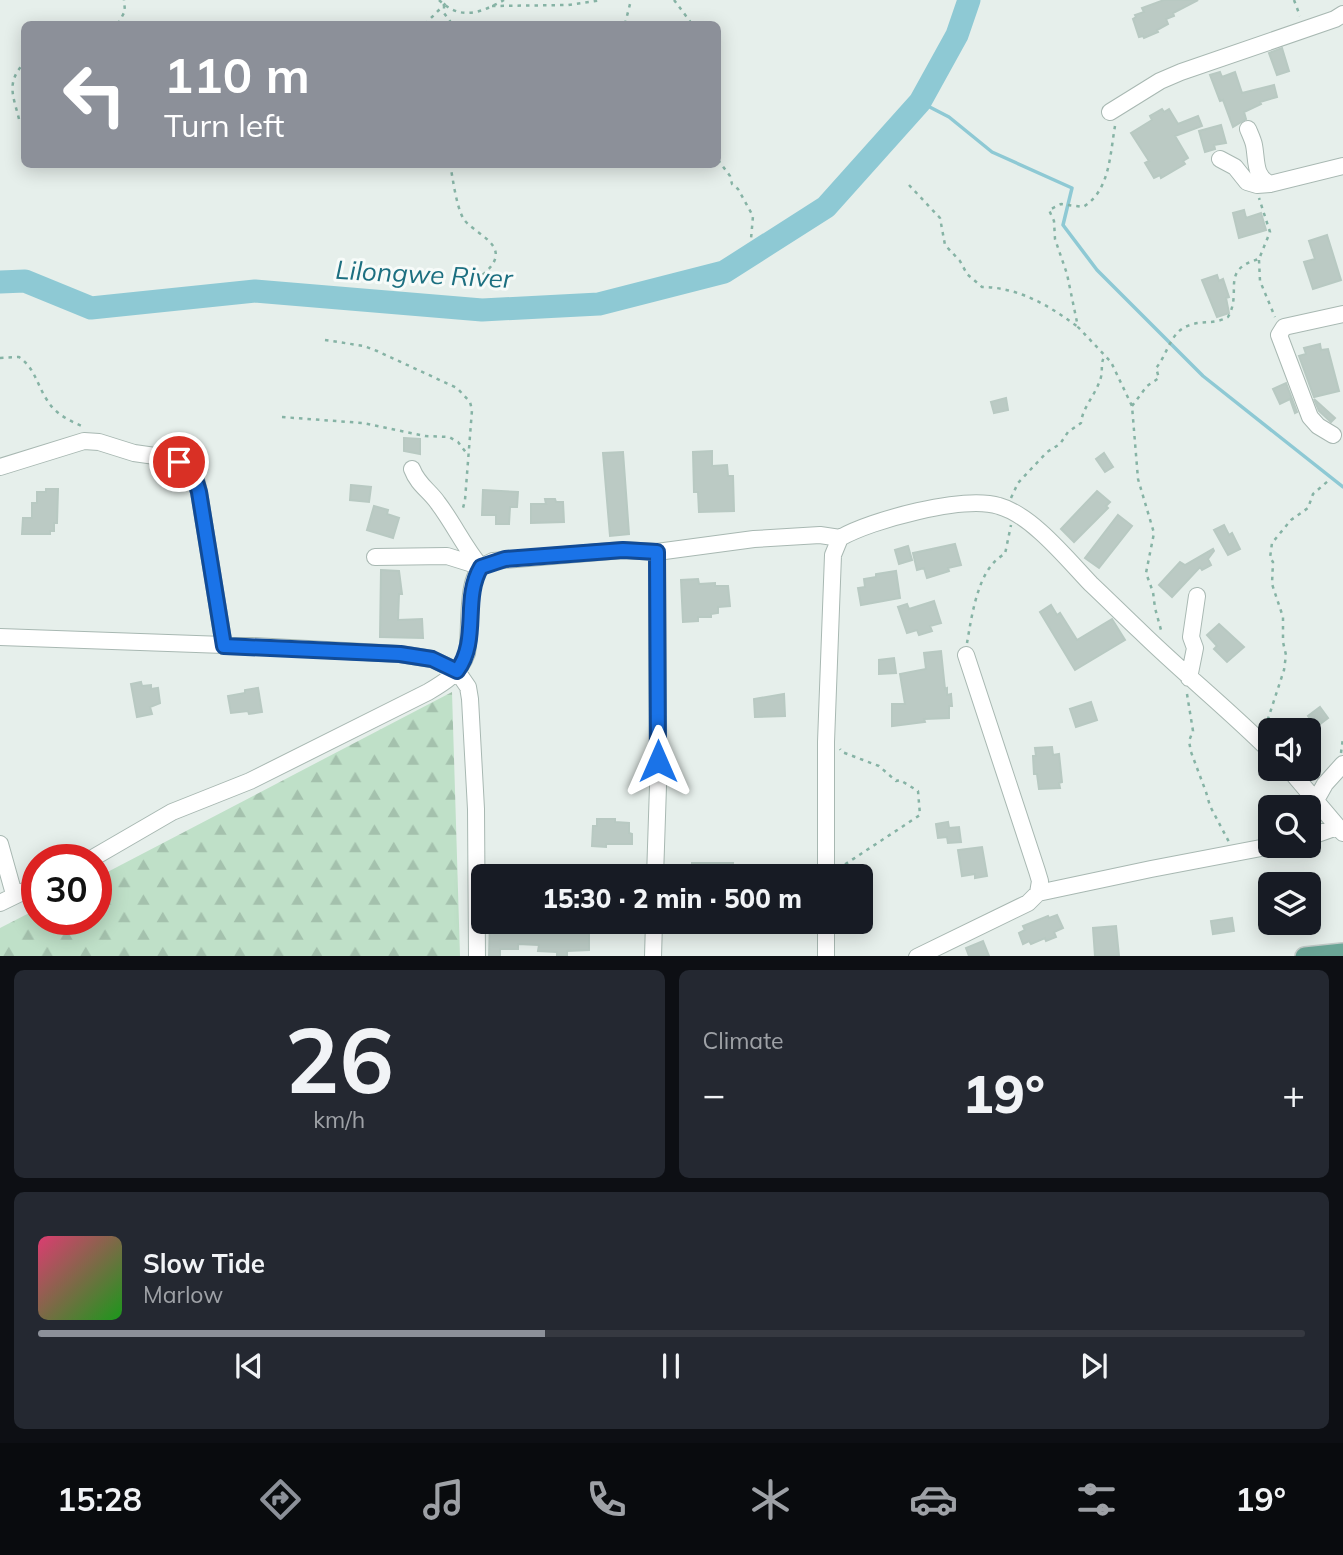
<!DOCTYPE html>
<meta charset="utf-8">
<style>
body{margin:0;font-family:Mulish,sans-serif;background:#242831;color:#f1f3f6;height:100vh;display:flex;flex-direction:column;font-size:26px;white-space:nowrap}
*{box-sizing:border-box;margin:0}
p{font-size:23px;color:#9ea1a6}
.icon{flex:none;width:38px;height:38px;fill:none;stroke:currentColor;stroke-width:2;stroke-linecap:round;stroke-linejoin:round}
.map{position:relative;height:956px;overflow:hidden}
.panel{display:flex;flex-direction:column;gap:14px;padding:14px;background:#0d0f14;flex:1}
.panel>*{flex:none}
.guide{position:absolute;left:21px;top:21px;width:700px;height:147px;border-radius:10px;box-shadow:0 4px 18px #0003;background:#8c9099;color:#fff;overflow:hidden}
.controls{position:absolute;left:1258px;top:718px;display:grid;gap:14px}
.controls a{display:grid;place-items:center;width:63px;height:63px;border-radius:10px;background:#171b24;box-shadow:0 4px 18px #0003;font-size:35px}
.speed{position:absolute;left:21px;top:844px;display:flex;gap:14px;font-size:35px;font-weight:700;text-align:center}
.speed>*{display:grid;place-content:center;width:91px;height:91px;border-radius:50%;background:#171b24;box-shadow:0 4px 18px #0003;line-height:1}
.speed .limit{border:10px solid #d22;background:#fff;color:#111}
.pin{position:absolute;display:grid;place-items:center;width:60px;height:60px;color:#fff;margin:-30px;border:4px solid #fff;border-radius:50%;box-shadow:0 2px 7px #0007}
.me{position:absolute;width:77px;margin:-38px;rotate:0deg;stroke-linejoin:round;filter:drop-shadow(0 0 5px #0008)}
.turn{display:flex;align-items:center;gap:24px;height:147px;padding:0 28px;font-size:32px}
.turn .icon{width:91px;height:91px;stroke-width:2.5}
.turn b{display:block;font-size:49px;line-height:60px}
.big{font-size:52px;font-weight:800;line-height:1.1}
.panel .widget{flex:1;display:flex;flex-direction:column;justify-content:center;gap:10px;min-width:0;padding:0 24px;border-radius:10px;background:#242831}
.panel .dial{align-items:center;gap:0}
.dial b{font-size:91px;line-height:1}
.song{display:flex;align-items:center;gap:21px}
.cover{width:84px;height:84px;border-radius:10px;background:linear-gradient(135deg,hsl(340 70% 55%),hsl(120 70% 35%))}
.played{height:7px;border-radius:4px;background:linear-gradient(90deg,#8c9099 40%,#363941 40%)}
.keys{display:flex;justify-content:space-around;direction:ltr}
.heat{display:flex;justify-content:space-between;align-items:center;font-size:38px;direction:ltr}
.panel .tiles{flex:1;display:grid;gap:14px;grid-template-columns:1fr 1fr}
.widget:last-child{grid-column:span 2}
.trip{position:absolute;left:471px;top:864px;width:402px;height:70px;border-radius:10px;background:#171b24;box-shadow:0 4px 18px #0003;font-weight:800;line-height:70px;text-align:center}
.tab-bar{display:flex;height:112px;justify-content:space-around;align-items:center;background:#090b0e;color:#9ea1a6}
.tab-bar .icon{width:49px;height:49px}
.tab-bar .active{color:#8c9099}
.tab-bar b{font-size:32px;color:#f1f3f6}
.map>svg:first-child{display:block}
</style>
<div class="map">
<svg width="1343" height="957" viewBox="0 0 1343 957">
<defs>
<pattern id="forest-firs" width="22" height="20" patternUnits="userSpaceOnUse" patternTransform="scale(1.75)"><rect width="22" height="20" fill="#bfe0c8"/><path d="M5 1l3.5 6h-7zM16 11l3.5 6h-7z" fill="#a4c1ad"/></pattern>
</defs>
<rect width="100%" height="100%" fill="#e6efeb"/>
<path fill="url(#forest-firs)" d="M452,692l8,264h-460v-28l37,-19v10h59v-41z"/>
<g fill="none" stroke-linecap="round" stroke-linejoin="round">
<path stroke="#8ec9d4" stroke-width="3.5" d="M920,102l29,15 43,35 80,36 -9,37 34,45 106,106 140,111"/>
<path stroke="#8ec9d4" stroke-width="23" d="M0,282l25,-1 66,27 164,-17 227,19 117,-6 125,-32 102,-65 94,-105 37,-67 12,-35"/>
</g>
<path fill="#bbcac4" stroke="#b8c9c2" stroke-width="2" d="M1164,0h34l-25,13 1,3 -8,3 2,5 -11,6 1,2 -14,6 -1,-2 -4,1 -6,-18 3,-2 -1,-2 9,-3 -2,-4z
M1282,48l7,23 -12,4 -8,-22z
M1220,72l2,5 13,-5 7,21 32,-8 3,12 -17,5 1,2 -17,8 2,7 -13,8 -10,-27 -3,1 -10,-26z
M1162,109l2,3 5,-3 9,15 20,-8 4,10 -27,10 13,22 -5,3 2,3 -24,14 -1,-3 -6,3 -9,-15 4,-2 -18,-28 21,-13 -2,-4z
M1221,125l5,18 -12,2 1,4 -10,3 -6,-21z
M1244,210l2,8 15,-5 5,17 -27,8 -6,-25z
M1327,235l14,45 -28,9 -9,-27 11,-3 -6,-18z
M1217,275l2,6 4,-2 6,18 -3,1 3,15 -12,4 -15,-37z
M1320,344l1,6 7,-1 11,42 -25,6 -15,-41 7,-2 -2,-6z
M1286,383l11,29 -2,1 -5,-14 -10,5 -7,-15z
M1006,398l2,12 -14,3 -3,-11z
M1314,399l21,19 -4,4 -12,-11z
M404,438l16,1v15l-16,-3z
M712,451v15l15,-1 1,11h5l1,35 -35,1 -1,-20h-4l-1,-40z
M623,452l6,82 -19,2 -7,-83z
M1104,453l9,14 -8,5 -9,-13z
M351,485l20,2 -2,15 -19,-2z
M46,489h12l-1,34h-3v8h-4v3h-28l1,-16h9v-15h5v-11h9z
M483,490l35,2 -1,15h-7l-1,17h-13v-9h-14z
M1097,491l13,11 -4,4 2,2 -34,34 -13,-13z
M545,499h10l1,3h7l1,20 -33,1v-19h15z
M374,506l14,4 -1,4 12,4 -6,20 -26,-8z
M1118,515l14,11 -33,42 -14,-10z
M1224,525l5,10 3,-2 8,16 -12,6 -14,-25z
M955,544l6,21 -13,3 1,3 -22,7 -3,-10 -7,2 -4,-17z
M908,546l4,14 -13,4 -4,-14z
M1213,549l1,2 -6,8 3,6 -9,5 -2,-3 -28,30 -13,-12 21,-23 5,3z
M381,570l18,1 3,23h-3l-1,26 24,-1 1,19 -43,-1z
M896,571l4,27 -39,7 -3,-17 7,-1 -1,-8 12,-2v-3z
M698,579l1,5 16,-1v3h13l2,20 -12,1v6l-7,1v3h-13v4l-15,1 -2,-42z
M934,601l7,22 -11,3 2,5 -13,4 -2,-5 -10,3 -9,-26 9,-3 2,5z
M1051,605l6,10 3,-2 17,27 35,-21 13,21 -50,30 -35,-58z
M1219,624l25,23 -17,15 -13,-13 3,-3 -10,-11z
M941,651l4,38 2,-1v7l4,-1 1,12h-3v12l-25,1 1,3 -33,4v-22h13l-5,-30 26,-5 -2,-16z
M894,658l2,15 -17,1v-14z
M141,682l1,4 9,-1v4l7,-1 2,15 -10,4 2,7 -15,3 -6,-33z
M258,688l4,24 -13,2 -1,-3 -17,2 -3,-17 17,-3v-3z
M784,694l1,22 -30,1 -1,-18z
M1091,702l6,18 -21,7 -6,-18z
M1320,707l8,11 -12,9 -8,-11z
M1052,747l1,8 6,-1 3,28 -3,1 1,5 -21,1 -2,-15h-3l-1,-18h3l-1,-8z
M597,819h18v3l14,1v10l3,1v10h-26v3l-14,-1 1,-20h4z
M948,822l1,6 10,-1 2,15 -13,1 -1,-6 -9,1 -2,-14z
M982,847l5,29 -12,2v-4l-13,2 -4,-26z
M692,863h41l-1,14h-40z
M1057,915l6,13 -9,4 2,5 -10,4 -1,-3 -14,6 -2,-3 -6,3 -4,-11 6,-3 -2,-4 25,-10 1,2z
M1232,918l2,13 -21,3 -2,-13z
M490,922h75v9l24,-1v20l-22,1v5h-10v-4l-19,-1 1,-6 -21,-1v5h-18v7h-11z
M1116,926l3,30h-24l-2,-28z
M983,941l6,15h-20l-3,-8z"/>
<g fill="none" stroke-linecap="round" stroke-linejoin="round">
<g stroke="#a8b8b2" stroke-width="18">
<path id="minor" d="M1110,112l50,-31 21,-9 154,-53 8,-5
M1248,129c2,5 5,11 6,16 3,15 0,32 16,39
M1220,159l15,8 12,15 10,3 13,-1 73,-18
M1333,435l-15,-9 -8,-9 -31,-82 5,-8 59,-13
M0,467l84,-26 15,1 35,11 28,4 17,5 9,5 7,9 4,16 25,154
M412,469c6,16 17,21 26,34 16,21 26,44 43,64
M375,557l72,-1 32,10
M0,637l252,9 148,8 32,5 25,12 11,16 2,12 6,110 1,148
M1189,678l6,-30 -4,-11 6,-41
M1288,768l55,65
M1316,800l9,-16 18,-20
M1309,837l28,-10
M0,844l14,50
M91,859l81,-47 78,-31 178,-89c17,-10 32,-19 39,-39 4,-21 -2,-75 16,-87 3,-2 6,-3 10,-5l130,-11 34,2 97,-13 66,-4 20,3
M655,877l3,-91 -1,-234
M826,877v-135l7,-187 7,-17c31,-18 124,-43 159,-32 33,9 69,54 92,78 17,16 33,32 50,48 42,41 88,78 129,119
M1038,893l113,-24 126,-24
M0,903l37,-18
M653,957l1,-35
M826,957v-35
M917,957l111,-54 10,-10 2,-12 -3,-10 -71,-216"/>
</g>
<g stroke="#c2cac8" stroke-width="22">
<path id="major" d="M1305,957l38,-4"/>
</g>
<path stroke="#86b3a5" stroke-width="2.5" stroke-dasharray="3.5 5" stroke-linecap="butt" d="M439,0c22,21 41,13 65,0
M674,0l18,24
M1294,0l6,16
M444,5v8l8,11
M492,6l76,-1 34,-5
M118,24l7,-13 -1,-11
M425,24l24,-24
M625,24l6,-24
M19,119c-6,-24 -13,-36 5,-56
M1115,126c-5,28 -5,65 -32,81l-22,-3 -12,6 5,11 1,18 12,35 11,53 33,35 21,44 6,73 16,54 -8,40 7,19 2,16 6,22
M718,160l12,16 2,8 6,5 15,27 -2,23
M450,164c3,15 6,41 13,54 10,17 56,28 18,58
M909,185l31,33 5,27 15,16 7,13 15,13c36,0 68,19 96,40
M1259,260l1,21 15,36
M325,340l39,6 13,5 80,37 13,14 2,8 -7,90 -3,12
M0,358l19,-1c16,11 18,28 28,43 8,14 23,21 37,27
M1132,406l15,-20 12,-8 -3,-10c12,-14 14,-37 34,-43 13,-5 23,0 38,-8 15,-26 -9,-47 31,-58l11,-27 -11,-34
M282,417l81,6 62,13 24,1 9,5 10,13
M1011,498l7,-15 29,-31 13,-8 8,-12 13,-9c1,-15 16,-30 20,-46 2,-8 -1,-13 4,-22
M967,643c5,-28 11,-76 38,-89l6,-29
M1187,694l6,37 -4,10 2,11 15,40 4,14 19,36
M1265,728l19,-58 2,-15 -3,-13v-25l-11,-33 1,-22 -3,-4 2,-15 19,-23 17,-12 5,-14 15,-13
M1341,753l2,-15
M838,869l82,-54 -2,-24 -18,-11 -4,1 -17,-15 -37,-14 -2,-3"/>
<use href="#minor" stroke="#fff" stroke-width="16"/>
<use href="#major" stroke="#6aa596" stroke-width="19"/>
</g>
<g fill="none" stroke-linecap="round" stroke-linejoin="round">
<g stroke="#114b97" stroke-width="18">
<path id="route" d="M179,462c13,7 16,15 20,30l25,154 176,8 32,5 25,12c23,-31 5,-72 24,-104l24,-8 118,-9 34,2 1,209"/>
</g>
<use href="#route" stroke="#1a73e8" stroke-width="12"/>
</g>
<g text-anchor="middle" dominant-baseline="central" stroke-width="6" stroke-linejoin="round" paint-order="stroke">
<g font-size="26" font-style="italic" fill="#1c6f80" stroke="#f7fbf9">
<text transform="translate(424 274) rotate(3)">Lilongwe River</text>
</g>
</g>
</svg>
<div class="controls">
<a><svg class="icon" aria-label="sound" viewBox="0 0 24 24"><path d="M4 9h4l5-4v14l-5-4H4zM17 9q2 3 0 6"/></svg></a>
<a><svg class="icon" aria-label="search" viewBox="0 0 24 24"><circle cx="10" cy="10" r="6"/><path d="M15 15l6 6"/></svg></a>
<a><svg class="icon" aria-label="layers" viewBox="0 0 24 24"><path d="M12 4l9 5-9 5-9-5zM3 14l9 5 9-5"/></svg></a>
</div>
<div class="speed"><div class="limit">30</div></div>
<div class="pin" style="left:179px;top:462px;background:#d93025"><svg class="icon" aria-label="arrive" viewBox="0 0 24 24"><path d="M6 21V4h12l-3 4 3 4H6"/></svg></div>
<svg class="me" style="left:658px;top:761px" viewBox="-20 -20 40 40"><path d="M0-17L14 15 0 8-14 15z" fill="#1a73e8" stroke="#fff" stroke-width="4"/></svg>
<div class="trip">15:30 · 2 min · 500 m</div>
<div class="guide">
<div class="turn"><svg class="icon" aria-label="left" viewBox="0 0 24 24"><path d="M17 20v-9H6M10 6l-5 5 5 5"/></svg><div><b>110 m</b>Turn left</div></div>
</div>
</div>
<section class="panel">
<div class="tiles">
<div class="widget dial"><b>26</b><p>km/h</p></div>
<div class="widget"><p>Climate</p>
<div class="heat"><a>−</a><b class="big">19°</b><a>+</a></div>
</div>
<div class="widget">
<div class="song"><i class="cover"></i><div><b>Slow Tide</b><p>Marlow</p></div></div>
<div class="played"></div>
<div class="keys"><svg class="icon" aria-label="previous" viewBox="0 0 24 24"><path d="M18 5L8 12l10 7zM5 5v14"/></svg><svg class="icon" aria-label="pause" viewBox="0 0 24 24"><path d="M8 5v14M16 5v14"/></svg><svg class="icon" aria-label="next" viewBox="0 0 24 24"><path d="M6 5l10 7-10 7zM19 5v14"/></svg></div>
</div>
</div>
</section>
<nav class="tab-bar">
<b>15:28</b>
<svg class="icon active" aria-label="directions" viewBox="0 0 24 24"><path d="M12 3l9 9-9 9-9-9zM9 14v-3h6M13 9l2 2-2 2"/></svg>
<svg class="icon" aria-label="music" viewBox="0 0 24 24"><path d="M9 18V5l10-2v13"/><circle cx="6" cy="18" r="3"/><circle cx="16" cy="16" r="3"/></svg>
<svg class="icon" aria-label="phone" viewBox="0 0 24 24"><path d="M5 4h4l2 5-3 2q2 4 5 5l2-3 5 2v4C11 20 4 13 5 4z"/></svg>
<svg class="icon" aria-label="climate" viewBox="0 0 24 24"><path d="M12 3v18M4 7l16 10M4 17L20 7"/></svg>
<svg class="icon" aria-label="car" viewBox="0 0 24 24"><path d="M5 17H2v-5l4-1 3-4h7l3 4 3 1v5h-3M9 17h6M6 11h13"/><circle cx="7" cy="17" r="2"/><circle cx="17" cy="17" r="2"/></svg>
<svg class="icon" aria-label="filters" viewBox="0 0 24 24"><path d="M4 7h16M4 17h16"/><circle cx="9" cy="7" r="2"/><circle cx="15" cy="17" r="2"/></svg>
<b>19°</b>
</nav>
